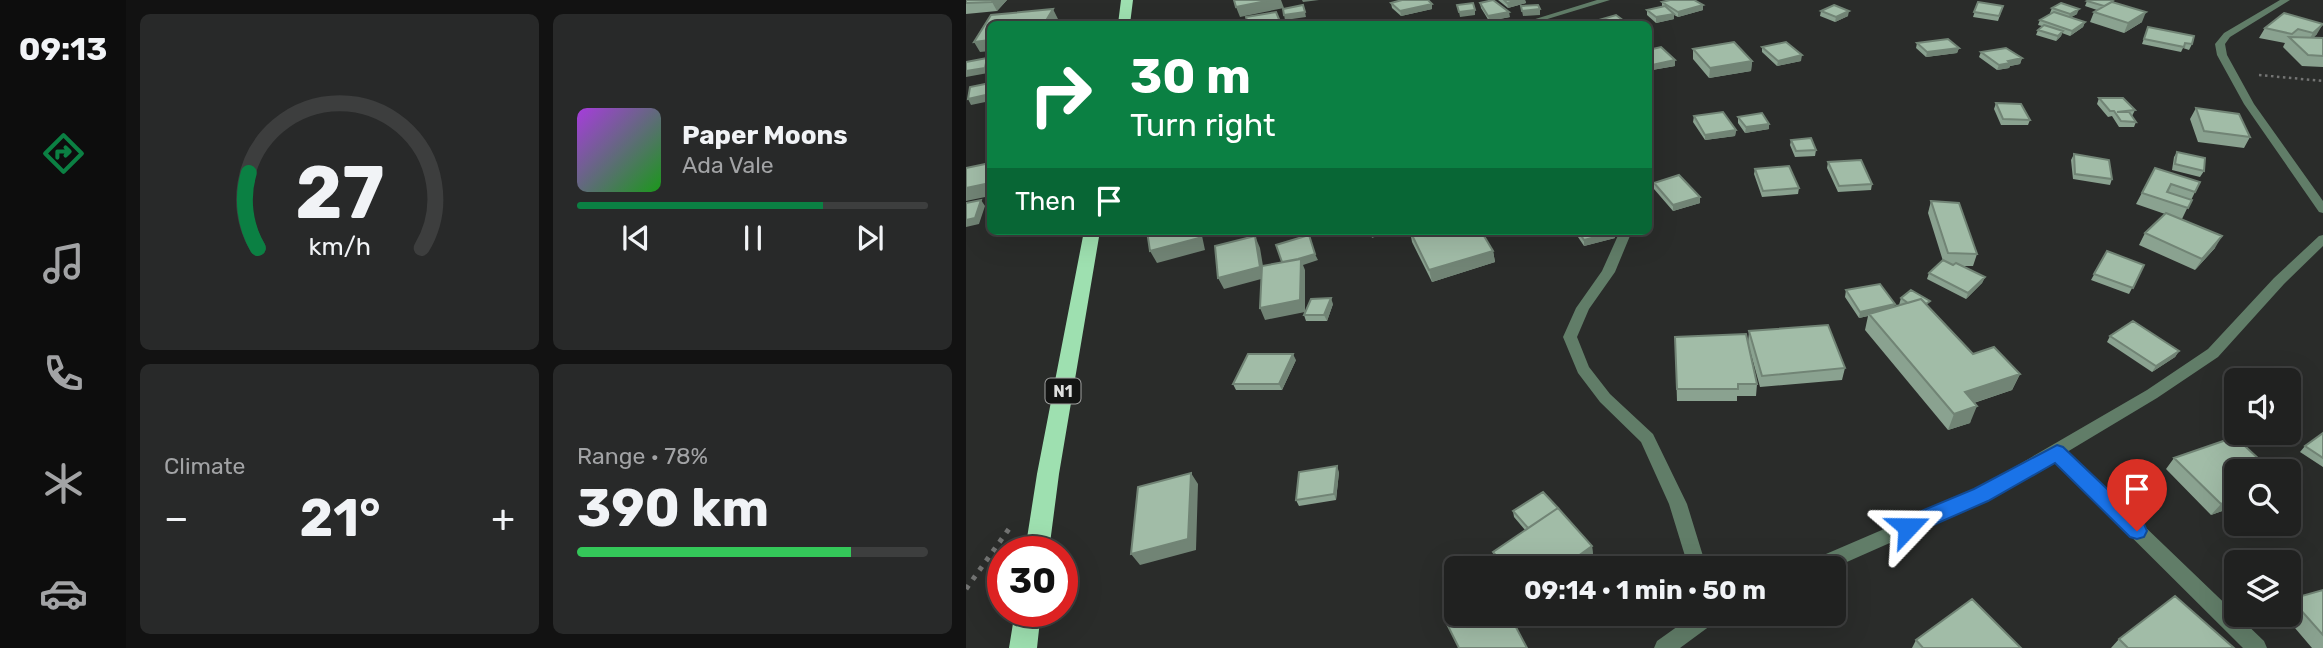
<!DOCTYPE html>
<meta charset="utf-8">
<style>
body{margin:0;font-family:Rubik,sans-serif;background:#282929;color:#f1f3f6;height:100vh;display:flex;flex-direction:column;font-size:26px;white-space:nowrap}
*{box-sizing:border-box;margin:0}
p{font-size:23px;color:#a2a3a5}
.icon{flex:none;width:38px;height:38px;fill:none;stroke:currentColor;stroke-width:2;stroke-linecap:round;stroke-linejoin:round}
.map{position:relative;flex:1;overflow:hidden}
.details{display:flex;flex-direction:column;gap:14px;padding:14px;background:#121212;width:840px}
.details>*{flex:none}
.guide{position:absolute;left:21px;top:21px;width:665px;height:214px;border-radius:10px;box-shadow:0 7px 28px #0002,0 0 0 2px #3d3e3e;background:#0b8043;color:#fff;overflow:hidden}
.tools{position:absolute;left:1258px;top:368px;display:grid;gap:14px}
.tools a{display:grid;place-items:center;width:77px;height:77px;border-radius:10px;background:#202120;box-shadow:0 7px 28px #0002,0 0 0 2px #3d3e3e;font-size:35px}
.speed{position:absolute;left:21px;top:536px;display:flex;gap:14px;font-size:35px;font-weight:700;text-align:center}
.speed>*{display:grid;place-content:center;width:91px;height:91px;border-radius:50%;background:#202120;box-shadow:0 7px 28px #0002,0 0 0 2px #3d3e3e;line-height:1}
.speed .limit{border:10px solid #d22;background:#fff;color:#111}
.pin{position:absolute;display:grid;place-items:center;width:60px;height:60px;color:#fff;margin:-72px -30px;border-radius:50% 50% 50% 0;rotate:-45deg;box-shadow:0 0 7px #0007}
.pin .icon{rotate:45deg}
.me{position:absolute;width:77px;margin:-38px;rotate:67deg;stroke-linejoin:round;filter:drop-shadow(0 0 5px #0008)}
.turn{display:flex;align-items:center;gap:24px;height:147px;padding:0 28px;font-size:32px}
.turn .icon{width:91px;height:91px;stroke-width:2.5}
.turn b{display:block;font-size:49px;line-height:60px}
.then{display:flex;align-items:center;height:66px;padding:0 28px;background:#0003;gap:14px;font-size:26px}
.big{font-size:52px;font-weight:700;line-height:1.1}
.details .tile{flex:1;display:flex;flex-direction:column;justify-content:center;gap:10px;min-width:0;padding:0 24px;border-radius:10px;background:#282929}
.details .dial{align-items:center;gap:0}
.dial svg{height:182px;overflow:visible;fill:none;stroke:#3d3e3e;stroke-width:7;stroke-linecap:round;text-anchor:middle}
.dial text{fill:#f1f3f6;stroke:none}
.song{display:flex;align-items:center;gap:21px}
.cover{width:84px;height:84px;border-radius:10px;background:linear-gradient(135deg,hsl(280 70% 55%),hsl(120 70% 35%))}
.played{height:7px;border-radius:4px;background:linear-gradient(90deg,#0b8043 70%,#3d3e3e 70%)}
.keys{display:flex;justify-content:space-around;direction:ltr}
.heat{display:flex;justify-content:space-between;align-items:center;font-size:38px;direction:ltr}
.charge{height:10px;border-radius:5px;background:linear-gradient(90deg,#34c759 78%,#3d3e3e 0)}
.details .tiles{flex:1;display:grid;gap:14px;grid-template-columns:repeat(2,1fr)}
.trip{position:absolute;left:478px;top:556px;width:402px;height:70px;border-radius:10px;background:#202120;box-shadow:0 7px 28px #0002,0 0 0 2px #3d3e3e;font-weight:700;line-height:70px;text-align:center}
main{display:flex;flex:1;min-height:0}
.tabs{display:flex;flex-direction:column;width:126px;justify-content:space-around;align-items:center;background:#0d0d0d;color:#a2a3a5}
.tabs .icon{width:49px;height:49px}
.tabs .active{color:#0b8043}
.tabs b{font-size:32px;color:#f1f3f6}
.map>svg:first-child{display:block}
</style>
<main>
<nav class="tabs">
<b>09:13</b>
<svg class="icon active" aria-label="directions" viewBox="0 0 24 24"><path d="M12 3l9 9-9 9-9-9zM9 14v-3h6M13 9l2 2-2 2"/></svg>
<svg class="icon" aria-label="music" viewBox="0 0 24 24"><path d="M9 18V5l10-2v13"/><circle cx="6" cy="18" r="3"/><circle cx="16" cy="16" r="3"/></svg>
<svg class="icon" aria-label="phone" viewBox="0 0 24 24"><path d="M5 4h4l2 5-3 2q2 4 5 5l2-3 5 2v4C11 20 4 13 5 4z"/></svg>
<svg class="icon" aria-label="climate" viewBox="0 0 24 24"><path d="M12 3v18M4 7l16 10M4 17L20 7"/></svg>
<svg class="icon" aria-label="car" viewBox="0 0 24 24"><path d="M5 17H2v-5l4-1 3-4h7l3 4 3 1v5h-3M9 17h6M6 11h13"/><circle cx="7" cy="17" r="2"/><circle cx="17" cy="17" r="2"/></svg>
</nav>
<section class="details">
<div class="tiles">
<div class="tile dial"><svg viewBox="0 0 100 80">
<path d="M14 69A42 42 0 1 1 86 69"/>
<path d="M14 69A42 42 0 0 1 10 36" stroke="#0b8043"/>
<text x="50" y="56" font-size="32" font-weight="700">27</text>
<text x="50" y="72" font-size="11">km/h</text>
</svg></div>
<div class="tile">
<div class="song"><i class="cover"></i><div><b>Paper Moons</b><p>Ada Vale</p></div></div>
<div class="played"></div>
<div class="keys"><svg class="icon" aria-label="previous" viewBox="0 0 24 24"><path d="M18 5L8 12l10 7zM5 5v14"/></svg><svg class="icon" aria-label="pause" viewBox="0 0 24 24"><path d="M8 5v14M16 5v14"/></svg><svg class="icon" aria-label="next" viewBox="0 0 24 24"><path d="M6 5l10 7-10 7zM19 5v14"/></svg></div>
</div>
<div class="tile"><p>Climate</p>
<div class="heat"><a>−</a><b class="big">21°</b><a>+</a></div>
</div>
<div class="tile"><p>Range · 78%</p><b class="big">390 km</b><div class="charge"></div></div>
</div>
</section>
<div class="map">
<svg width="1357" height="648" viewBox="0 0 1357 648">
<rect width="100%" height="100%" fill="#2a2c2a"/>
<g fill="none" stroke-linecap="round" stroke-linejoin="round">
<path stroke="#737473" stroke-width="2.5" stroke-dasharray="2.5 3.5" stroke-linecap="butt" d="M1293,75l64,6"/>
<path stroke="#737473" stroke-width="5" stroke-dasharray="4.5 7" stroke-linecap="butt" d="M0,589l45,-63"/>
<path fill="#617d68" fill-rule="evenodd" d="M631,0h13l-79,24h-12z
M1314,0h10l-60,37 -5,7 2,11 27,49 69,97v12l-4,-1 -75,-108 -27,-49 -2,-11 9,-11z
M654,231h12l-17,41 -26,37 -12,28 12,30 21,27 43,40 34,70 20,65h-18l-20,-65 -28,-62 -41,-40 -22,-29 -15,-36 13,-29 26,-37z
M1357,235v11l-39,38 -66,73 -61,41 -90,54 197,189 3,7h-24l-189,-188 -67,40 -156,69h-29l3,-6 170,-73 172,-100 61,-41 66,-71 45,-42z
M729,614h25l-2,6 -38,28h-26l3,-7z"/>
<path fill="#9ee0b0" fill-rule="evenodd" d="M155,0h12l-3,24h-12z
M118,231h16l-41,243 -10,77h-24l12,-77z
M49,611h26l-4,37h-28z"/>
</g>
<path fill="#8aa290" d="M0,0h41l-10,11 -31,3z
M532,0h27l1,3 -18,5z
M1121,1l26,1 29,20 -18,11 -34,-11 4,-10 3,-2 -12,-4z
M696,2l41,3v5l-25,7 -4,-2v4l-18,4 -9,-8v-5l15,-3z
M1012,2l25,4 -5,15 -25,-4z
M425,3l41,1v5l-31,7 -9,-8z
M514,3l30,14 -21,4 -8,-13z
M1086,8l25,6 -6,3 14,5 -2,5 -13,9 -8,-3 -1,3 -5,5 -20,-6 2,-5 4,-4 -4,-1 2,-5 11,-7h-1z
M855,11l27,5 -13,6 -15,-6z
M1318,13l33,21 -4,4h10v29l-21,-1 -19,-19 2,-4 -26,-5 6,-10z
M1182,27l44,17 -3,6 -6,-2 -2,4 -39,-8z
M951,43l42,5 -2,5 -31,4 -10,-9z
M796,47l39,14 -24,5 -15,-14z
M727,49l59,12 -1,10 -42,7 -16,-19z
M682,50l27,16 -23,4 -4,-3z
M1015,52l41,6 -2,6 -10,2 -1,2 -12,2 -18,-13z
M1133,98l36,12 -3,6 4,6 -2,5h-15l-7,-11 -4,1 -11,-13z
M1030,103l34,17 -2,5h-27l-7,-16z
M1230,108l54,29 -6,11 -46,-6 -8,-23z
M728,116l42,14 -1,6 -30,4 -12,-18z
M772,117l31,12 -24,4 -7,-10z
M825,140l25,10 -1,6 -20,1 -5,-12z
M1211,152l27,19 -4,6 -28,-7 2,-13z
M1108,154l38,25 -2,6 -37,-6 -2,-19z
M862,162l44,22 -1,6 -33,2 -11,-24z
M1189,168l40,24 -13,27 33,29 -20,22 -56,-25 6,-12 20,-19 -29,-10z
M789,169l44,19 -1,6 -36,3 -8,-23z
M688,183l46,20 -27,8 -19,-22z
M965,201l46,53 -4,12h-12l24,11 -3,6 -16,16 -39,-20 2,-6 14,-12 -15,-48z
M444,231l83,20 2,11 -63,20 -20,-40z
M608,231h41v7l-31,8z
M1141,251l37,14 -15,29 -38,-14z
M880,290l48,17 5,-2 2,-7 27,8 45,48 47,20 -8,16 -38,13 -4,20 -22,7 -83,-100 3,-14 -9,2 -14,-21z
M367,304l-6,17h-21l-2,-6z
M783,331l96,37 -3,12 -82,7 -12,-44z
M1144,336l69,15 -4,6 -23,15 -45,-30z
M709,337l82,47 -1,12h-19v5h-60z
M330,360l-14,30h-46l-3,-6z
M1357,433v34l-23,-15 5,-6z
M1208,458l62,48 -25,9 -45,-46z
M373,472l-3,28 -37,6 -3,-6z
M547,511l79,35 1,11 -17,12h-75l-5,-6 -3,-11 32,-22 -11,-13z
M1357,590v58h-11l-29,-34h6v-14l2,-1z
M1153,639l115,9h-123z
M950,640l105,8h-109z"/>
<path fill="#718475" d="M27,0h14l-10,11 -5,-9z
M305,0h10l3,8 -44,9 -4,-10z
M336,0h17l-16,2z
M552,0h7l1,3 -18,5 -1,-5z
M466,4v5l-31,7 -1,-5z
M737,5v5l-25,7v-5z
M87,9l5,10 -3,5h-11z
M574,9v6l-17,1 -1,-5z
M1113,9l-2,5 -9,5 2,-5z
M509,10v5l-15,2 -1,-5z
M883,11l-1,5 -13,6 1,-5z
M339,12l1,5 -21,3 -1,-5z
M543,12l1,5 -21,4 -1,-5z
M1180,12l-4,10 -18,11 4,-10z
M708,14v5l-18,4v-6z
M1119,22l-2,5 -13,9 2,-5z
M1357,24l-6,10 -10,9 6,-10z
M1097,31l-2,5 -5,5 2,-5z
M24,40v11l-10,1 -6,-10z
M993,48l-2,5 -31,4 1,-5z
M836,55l-1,6 -24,5 1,-5z
M21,58l3,6 -2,9 -22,4v-6z
M1056,58l-2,6 -10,2 -1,2 -12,2 2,-5 9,-4z
M709,60v6l-23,4v-5z
M786,61l-1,10 -42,7 1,-10z
M24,94v7l-19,4 -3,-6z
M803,124v5l-24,4 1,-6z
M770,130l-1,6 -30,4v-5z
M24,183v13l-24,5v-13z
M734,197v6l-27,8v-6z
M15,200l4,6 -6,18 -13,3v-7z
M232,231h3l4,19 -48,13 -7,-12z
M404,231h20l-18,7z
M649,232v6l-31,8v-6z
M289,236l5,12 5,30 -41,11 -6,-11z
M1256,236l-7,12 -20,22 7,-11z
M527,251l2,11 -63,20 -3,-12z
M349,254l3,6 -15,5 2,5v42l-40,8 -5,-12 23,-44z
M1019,277l-3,6 -16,16 2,-6z
M365,298l2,6 -6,17 -3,-6z
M929,304l-2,7 -24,3 -1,2 -9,2 1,-6z
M1213,351l-4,6 -23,15 4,-6z
M327,354l3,6 -14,30 -3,-6z
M1054,374l-8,16 -54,18 7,-16z
M1011,406l-7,17 -22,7 6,-16z
M371,466l2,6 -3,28 -2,-6z
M225,473l7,11 -2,66 -56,15 -9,-11z
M1270,498v8l-25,9 10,-11z
M626,546l1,11 -17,12h-16z"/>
<path fill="#a1bca7" stroke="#718475" stroke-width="2" d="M0,0h27l-1,2 -26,1z
M268,0h37l-35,7z
M436,0h26l4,4 -32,7 -9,-8z
M527,0l16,12 -21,4 -8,-13z
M538,0h14l-11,3z
M704,0h24l9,5 -25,7 -16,-10z
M1123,0h22l2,1 -9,5 -17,-5z
M1012,2l25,4 -4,10 -25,-4z
M1146,2l34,10 -18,11 -34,-11z
M507,3l2,7 -16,2 -2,-7z
M1095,3l18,6 -9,5 -18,-6z
M337,5l2,7 -21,3 -1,-6z
M572,5l2,4 -18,2 -1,-5z
M868,5l15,6 -13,6 -15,-6z
M699,6l9,8 -18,3 -9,-7z
M87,9l-9,15h-54v16l-16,2 17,-27z
M310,12l5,12h-33l-2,-7z
M1088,12l31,10 -13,9 -32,-11z
M1318,13l39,11 -10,9 -15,-4 -6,5 -27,-6z
M650,15l12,9h-32l-4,-2z
M369,23v1h-17z
M1078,25l19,6 -5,5 -20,-6z
M1182,27l46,9 -2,8 -7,-1 -1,4 -40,-8z
M1323,37l34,1v18l-15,-1z
M982,39l11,9 -32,4 -10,-9z
M768,42l18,19 -42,7 -17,-19z
M820,42l16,13 -24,6 -16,-14z
M695,47l14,13 -23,5 -4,-4v-11z
M1040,48l16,10 -14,3 2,2 -11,2 -18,-13z
M21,58l-2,10 -19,3v-9z
M24,83v11l-22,5 2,-12z
M1133,98h24l12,12 -18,2h12l7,10 -15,-1 -7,-10h-4z
M1030,103l25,1 9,16 -27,-1z
M1230,108l43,6 11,23 -46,-6z
M757,112l13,18 -31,5 -11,-19z
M796,113l7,11 -23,3 -8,-10z
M845,138l5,12 -20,1 -5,-11z
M1211,152l28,6 -1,13 -29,-7z
M1108,154l35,6 3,19 -37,-5z
M895,160l11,24 -33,2 -11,-24z
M24,163v20l-24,5v-20z
M823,166l10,22 -36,3 -8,-22z
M1189,168l45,14 -5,10 -24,-8 -4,8 25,8 -4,8 -46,-15z
M713,175l21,22 -27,8 -19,-22z
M15,200l-6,18 -9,2v-17z
M965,201l28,2 18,51 -29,-1z
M1200,213l56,23 -20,23 -57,-26z
M181,231h51l1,7 -49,13z
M444,231h71l12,20 -64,19z
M612,231h37v1l-31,8z
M343,235l6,19 -17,5 -16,3 -6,-17z
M289,236l5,31 -42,11 -3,-32z
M1141,251l37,14 -11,23 -39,-14z
M335,259l-1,41 -40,8 2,-42z
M977,260l10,5 3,-2 29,14 -17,16 -39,-20z
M914,284l15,20 -35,8 -14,-22z
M945,290l19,11 -4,3 -5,-5 -13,4 -7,-5z
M365,298l-7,17h-20l7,-16z
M955,299l52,55 21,-7 26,27 -55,18 12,14 -23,8 -85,-100z
M1167,321l46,30 -23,15 -46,-30z
M862,325l17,43 -83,8 -13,-45z
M780,334l11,50h-19v5h-61l-2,-52z
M282,354h45l-14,30h-46z
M1357,433v25l-18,-12z
M1269,437l37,34h-36v27l-15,6 -47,-46z
M371,466l-3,28 -38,6 3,-28z
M225,473l-3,66 -57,15 7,-67z
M577,492l16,17 -1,-1 -30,20 -15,-17z
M592,508l34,38 -32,23h-53l-14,-17z
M1357,590v45l-32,-36z
M1209,596l59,52h-106l-9,-9z
M1006,599l49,49h-98l-7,-8z
M490,612v2h53l18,34h-68l-15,-30z"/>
<path fill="#1a73e8" stroke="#114b97" stroke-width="2" d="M1091,445l6,2 81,77 3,7 -3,6 -7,2 -7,-2 -75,-74 -67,38 -73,32 -7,2 -8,-2 -2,-6 2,-7 74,-31z"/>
<g text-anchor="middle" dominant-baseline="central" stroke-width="7" stroke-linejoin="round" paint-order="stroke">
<rect fill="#131413" stroke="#a0a1a0" stroke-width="2" x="79.5" y="378.5" width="35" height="25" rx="5"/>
<g font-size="16" font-weight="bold" fill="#dddedd">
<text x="97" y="391">N1</text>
</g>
</g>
</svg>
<div class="tools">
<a><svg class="icon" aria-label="sound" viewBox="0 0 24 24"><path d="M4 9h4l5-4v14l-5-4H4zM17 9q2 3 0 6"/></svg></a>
<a><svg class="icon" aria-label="search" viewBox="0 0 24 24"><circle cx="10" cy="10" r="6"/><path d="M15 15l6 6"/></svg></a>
<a><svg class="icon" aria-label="layers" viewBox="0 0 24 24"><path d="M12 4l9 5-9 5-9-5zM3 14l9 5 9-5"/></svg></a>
</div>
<div class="speed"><div class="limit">30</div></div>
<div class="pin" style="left:1171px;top:531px;background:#d93025"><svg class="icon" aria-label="arrive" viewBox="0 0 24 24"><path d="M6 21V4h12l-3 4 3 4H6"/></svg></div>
<svg class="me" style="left:942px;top:527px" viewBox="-20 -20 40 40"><path d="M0-17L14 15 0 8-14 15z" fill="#1a73e8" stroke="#fff" stroke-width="4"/></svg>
<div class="trip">09:14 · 1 min · 50 m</div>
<div class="guide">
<div class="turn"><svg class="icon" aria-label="right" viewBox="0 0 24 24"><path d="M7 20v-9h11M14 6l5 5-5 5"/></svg><div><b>30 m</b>Turn right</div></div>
<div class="then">Then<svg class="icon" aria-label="arrive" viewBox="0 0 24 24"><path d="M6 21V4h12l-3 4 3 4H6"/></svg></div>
</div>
</div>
</main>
